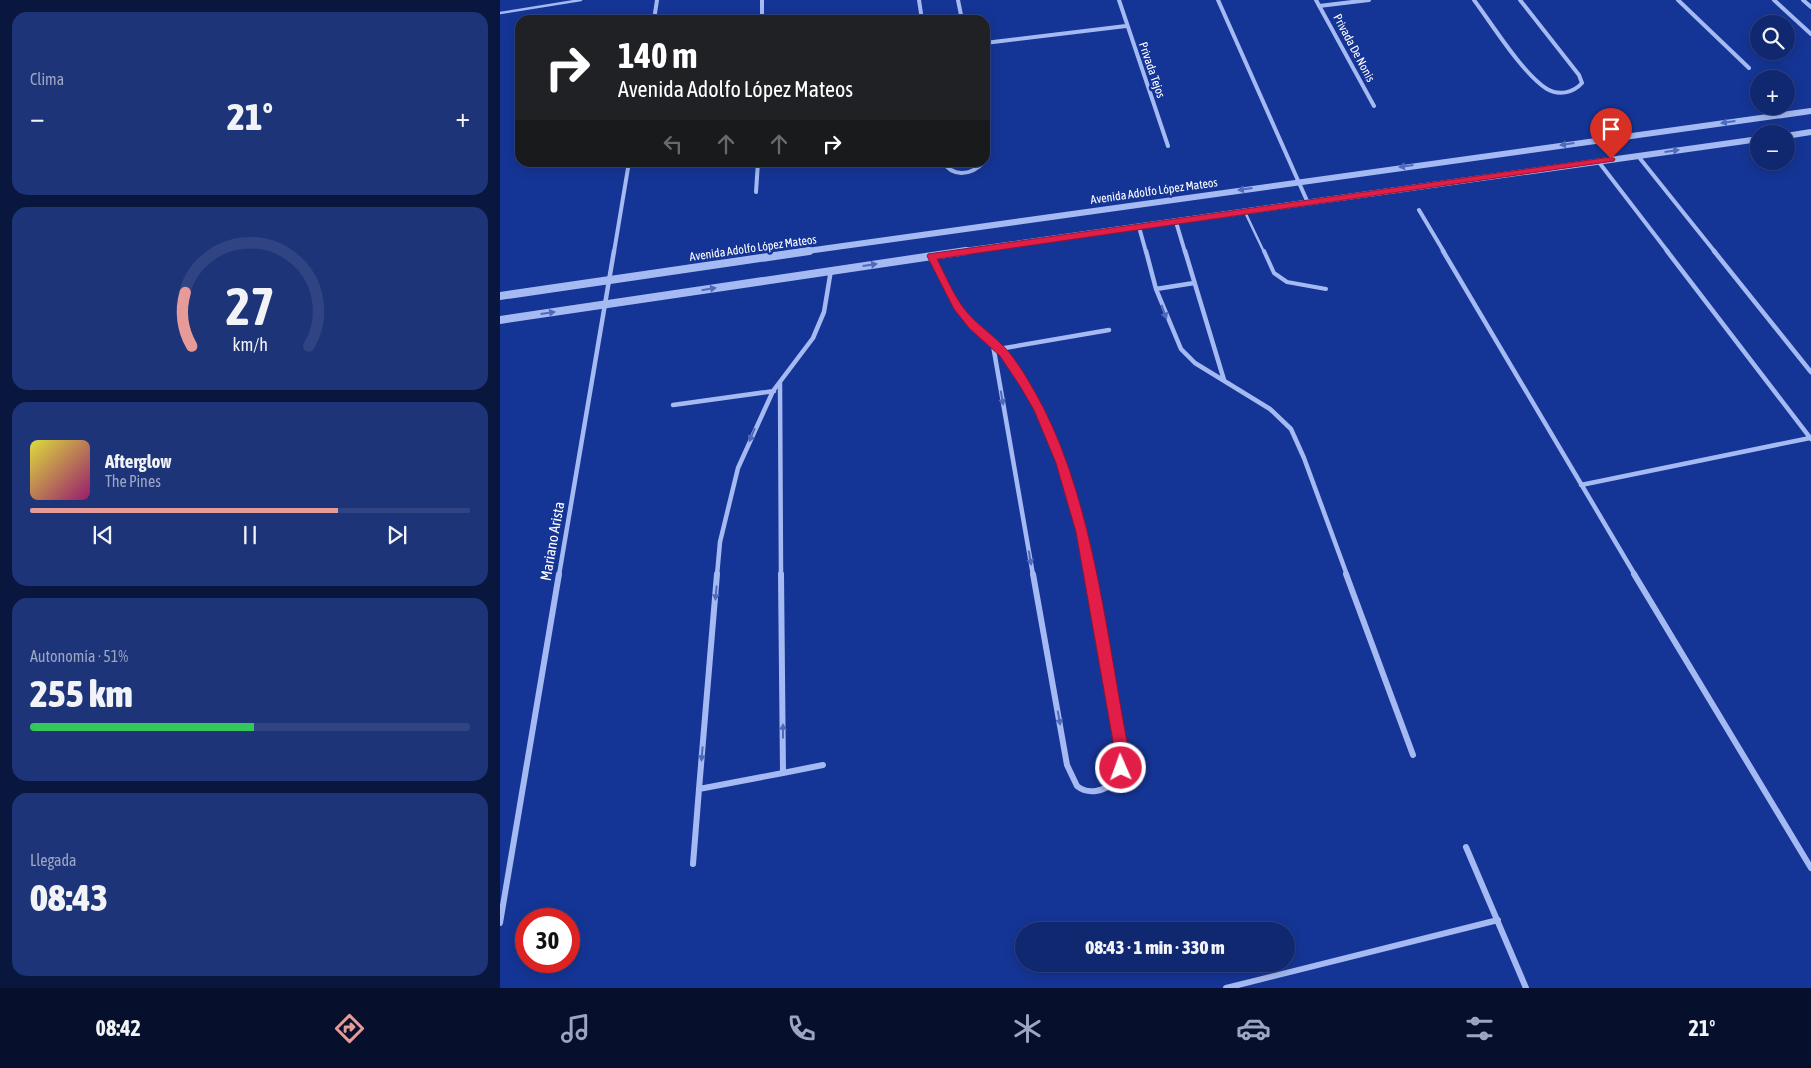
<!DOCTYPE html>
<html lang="es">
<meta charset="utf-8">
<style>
body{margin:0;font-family:"Asap Condensed",sans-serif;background:#1e3478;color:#f1f3f6;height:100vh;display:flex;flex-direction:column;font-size:19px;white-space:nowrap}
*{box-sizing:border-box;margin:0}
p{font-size:16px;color:#9ca6c3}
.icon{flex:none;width:28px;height:28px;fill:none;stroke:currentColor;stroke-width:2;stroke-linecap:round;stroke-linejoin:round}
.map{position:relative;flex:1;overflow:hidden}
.side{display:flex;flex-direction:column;gap:12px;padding:12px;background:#09163e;width:500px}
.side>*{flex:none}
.top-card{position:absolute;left:15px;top:15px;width:475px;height:152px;border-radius:15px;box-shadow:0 2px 12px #0003,0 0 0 1px #304483;background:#202124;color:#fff;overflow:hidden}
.tools{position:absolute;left:1250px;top:15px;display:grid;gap:10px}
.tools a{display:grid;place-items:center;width:45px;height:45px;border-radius:50%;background:#102870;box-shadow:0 2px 12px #0003,0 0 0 1px #304483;font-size:25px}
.speed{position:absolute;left:15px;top:908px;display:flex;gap:10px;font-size:25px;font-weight:700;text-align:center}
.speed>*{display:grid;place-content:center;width:65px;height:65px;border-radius:50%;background:#102870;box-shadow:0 2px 12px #0003,0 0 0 1px #304483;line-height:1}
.speed .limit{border:8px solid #d22;background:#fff;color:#111}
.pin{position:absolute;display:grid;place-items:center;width:42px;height:42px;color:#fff;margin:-51px -21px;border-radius:50% 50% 50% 0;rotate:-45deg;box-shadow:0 0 5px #0007}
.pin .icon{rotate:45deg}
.me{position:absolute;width:55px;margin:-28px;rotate:358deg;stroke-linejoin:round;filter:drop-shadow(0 0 4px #0008)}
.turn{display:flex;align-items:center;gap:18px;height:105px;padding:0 20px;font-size:22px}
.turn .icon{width:65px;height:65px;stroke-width:2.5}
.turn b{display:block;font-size:35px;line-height:42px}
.lanes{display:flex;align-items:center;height:48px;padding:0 20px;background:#0003;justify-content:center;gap:25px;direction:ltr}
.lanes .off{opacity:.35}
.big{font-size:38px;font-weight:800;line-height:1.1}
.side .widget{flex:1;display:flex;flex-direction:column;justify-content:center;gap:8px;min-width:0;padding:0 18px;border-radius:15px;background:#1e3478}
.side .dial{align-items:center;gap:0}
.dial svg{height:130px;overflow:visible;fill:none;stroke:#304483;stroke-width:7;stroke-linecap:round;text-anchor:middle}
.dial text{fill:#f1f3f6;stroke:none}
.song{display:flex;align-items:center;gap:15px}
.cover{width:60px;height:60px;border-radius:8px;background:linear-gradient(135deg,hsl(60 70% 55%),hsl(320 70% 35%))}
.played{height:5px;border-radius:2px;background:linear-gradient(90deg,#e69b98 70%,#304483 70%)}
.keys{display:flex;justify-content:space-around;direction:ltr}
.heat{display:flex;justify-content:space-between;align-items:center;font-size:28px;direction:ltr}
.charge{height:8px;border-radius:4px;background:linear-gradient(90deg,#34c759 51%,#304483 0)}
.trip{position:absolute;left:515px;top:922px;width:280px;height:50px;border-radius:25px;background:#102870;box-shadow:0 2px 12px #0003,0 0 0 1px #304483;font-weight:800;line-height:50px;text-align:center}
.dock{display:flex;height:80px;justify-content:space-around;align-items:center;background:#06102d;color:#9ca6c3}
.dock .icon{width:35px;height:35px}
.dock .selected{color:#e69b98}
.dock b{font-size:22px;color:#f1f3f6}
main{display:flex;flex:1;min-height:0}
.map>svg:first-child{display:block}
</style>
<main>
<section class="side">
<div class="widget"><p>Clima</p>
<div class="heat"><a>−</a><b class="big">21°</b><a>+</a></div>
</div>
<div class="widget dial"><svg viewBox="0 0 100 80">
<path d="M14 69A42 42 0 1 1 86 69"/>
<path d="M14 69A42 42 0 0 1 10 36" stroke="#e69b98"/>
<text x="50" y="56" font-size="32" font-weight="700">27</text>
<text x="50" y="72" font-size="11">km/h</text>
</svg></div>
<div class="widget">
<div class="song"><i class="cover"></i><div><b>Afterglow</b><p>The Pines</p></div></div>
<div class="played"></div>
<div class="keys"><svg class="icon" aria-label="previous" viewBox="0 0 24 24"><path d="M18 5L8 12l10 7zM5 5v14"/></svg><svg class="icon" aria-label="pause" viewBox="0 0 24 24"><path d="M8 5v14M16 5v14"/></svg><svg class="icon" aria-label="next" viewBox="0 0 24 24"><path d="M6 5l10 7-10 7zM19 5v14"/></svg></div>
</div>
<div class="widget"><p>Autonomía · 51%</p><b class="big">255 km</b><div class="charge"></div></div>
<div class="widget"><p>Llegada</p><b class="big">08:43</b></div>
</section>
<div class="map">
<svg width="1311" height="988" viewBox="0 0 1311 988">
<rect width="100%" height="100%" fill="#153596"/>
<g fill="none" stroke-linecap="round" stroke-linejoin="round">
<path stroke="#a5baf2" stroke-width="2.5" d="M0,13l81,-13
M745,212l19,40"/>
<path stroke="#a5baf2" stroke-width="4" d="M764,251l10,22 13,9 39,7"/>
<path stroke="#a5baf2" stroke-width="4" d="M262,0v20
M419,0l3,20
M458,0l4,20
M619,0l49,146
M718,0l90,203
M816,0l58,106
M974,0c18,24 48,73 73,89 12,7 26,4 35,-6l-3,-8 -59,-75
M1178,0l71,68
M1274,0l37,34
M1303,0l8,7
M819,6l50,-6
M154,20l3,-20
M485,43l141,-17
M485,144v16
M1138,156l77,96
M1098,161l70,91
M443,162c10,16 29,13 41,0
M256,192l2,-30
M919,210l25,42
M676,222l9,30
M639,227l7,25
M114,252l15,-90"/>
<path stroke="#a5baf2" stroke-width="4.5" d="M646,251l10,38 25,60 14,14 75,46 21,20 13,29 43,117
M685,251l39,129
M943,251l192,324
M1167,251l144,188
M1214,251l97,121
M431,257l26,50 15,18 32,28 35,57 22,53 21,70 8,42
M656,289l38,-6
M493,345l40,230
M499,349l110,-19
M280,383l1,192
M173,405l101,-14
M1081,485l229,-47
M59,575l55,-324
M217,575l3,-33 18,-74 35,-77 40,-53 11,-26 7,-42"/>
<path stroke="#a5baf2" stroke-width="6" d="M217,574l-18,215 84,-16 -2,-199
M533,574l34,191 10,21c6,5 11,6 19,5 22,-3 25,-25 25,-44l-32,-173
M846,574l67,181
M1134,574l177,294
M283,773l40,-8
M966,847l60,141
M193,864l6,-75
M0,923l59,-349
M726,988l272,-68"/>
<path stroke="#a5baf2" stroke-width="6" d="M1286,136l25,-4
M300,252l1011,-141
M457,252l802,-113"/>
<path stroke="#a5baf2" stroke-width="8" d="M0,296l309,-45
M0,320l466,-69"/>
</g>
<defs><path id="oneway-solid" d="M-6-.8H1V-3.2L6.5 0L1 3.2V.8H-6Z" transform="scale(1.25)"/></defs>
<g fill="#4f6abb">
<use href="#oneway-solid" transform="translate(1228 122) rotate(172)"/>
<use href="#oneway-solid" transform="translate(1067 144) rotate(172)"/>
<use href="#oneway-solid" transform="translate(1172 151) rotate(-8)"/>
<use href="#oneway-solid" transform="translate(906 166) rotate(172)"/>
<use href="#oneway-solid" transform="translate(745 189) rotate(172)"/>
<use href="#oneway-solid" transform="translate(370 265) rotate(-8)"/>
<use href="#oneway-solid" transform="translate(209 289) rotate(-9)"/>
<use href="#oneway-solid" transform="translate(664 312) rotate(70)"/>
<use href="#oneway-solid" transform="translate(48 313) rotate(-8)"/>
<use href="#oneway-solid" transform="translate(502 398) rotate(80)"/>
<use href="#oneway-solid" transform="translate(252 435) rotate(113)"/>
<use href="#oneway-solid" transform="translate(530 558) rotate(80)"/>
<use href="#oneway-solid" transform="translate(216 593) rotate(95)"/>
<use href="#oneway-solid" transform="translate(559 718) rotate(80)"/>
<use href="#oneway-solid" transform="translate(283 731) rotate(-90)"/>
<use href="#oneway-solid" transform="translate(202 754) rotate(95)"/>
</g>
<path fill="#e11d48" stroke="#92132f" d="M1111,157l4,2 -1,2 -677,98c8,15 15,33 25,47 13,18 32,29 46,45 14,17 26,39 36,58 50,99 63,229 84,338l-2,25 -5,2 -5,-2 -2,-25 -38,-215 -20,-69 -22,-53 -14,-24 -20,-30 -31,-28 -15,-19 -27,-53 1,-2z"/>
<g text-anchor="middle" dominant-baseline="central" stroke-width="5" stroke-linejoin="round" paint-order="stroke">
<g font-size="12" fill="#fff" stroke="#153596">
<text transform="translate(854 48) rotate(62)">Privada De Nonis</text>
<text transform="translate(652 70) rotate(71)">Privada Tejos</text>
<text transform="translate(654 191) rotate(-8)">Avenida Adolfo López Mateos</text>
<text transform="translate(253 248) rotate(-8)">Avenida Adolfo López Mateos</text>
</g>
<g font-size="15" fill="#fff" stroke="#153596">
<text transform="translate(52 541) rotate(-80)">Mariano Arista</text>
</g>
</g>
</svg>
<div class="tools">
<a><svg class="icon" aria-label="search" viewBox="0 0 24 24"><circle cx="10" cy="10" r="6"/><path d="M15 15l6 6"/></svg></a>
<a>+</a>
<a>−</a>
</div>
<div class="speed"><div class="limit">30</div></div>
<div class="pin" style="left:1111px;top:159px;background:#d93025"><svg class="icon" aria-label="arrive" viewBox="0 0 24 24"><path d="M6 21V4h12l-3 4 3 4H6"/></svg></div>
<svg class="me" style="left:621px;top:768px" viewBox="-20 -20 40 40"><circle r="17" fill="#e11d48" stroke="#fff" stroke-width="3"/><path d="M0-11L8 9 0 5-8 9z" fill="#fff"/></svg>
<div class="trip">08:43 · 1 min · 330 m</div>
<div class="top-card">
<div class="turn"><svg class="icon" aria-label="right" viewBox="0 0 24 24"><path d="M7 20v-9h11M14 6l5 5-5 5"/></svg><div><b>140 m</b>Avenida Adolfo López Mateos</div></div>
<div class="lanes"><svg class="icon off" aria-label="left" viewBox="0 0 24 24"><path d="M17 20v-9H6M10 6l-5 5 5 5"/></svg><svg class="icon off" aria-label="ahead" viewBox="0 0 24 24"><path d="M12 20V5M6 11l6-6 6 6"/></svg><svg class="icon off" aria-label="ahead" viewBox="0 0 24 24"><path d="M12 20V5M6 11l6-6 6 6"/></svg><svg class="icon" aria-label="right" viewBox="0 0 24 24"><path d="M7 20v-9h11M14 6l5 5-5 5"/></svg></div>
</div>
</div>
</main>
<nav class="dock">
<b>08:42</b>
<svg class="icon selected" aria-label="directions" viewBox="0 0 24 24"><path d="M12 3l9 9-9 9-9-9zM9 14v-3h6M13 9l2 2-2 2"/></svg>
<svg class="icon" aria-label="music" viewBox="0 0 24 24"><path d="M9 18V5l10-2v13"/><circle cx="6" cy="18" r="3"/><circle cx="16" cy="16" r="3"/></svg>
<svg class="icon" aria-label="phone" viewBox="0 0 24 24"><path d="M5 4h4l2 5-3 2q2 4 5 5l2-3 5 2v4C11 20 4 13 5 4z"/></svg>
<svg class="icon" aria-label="climate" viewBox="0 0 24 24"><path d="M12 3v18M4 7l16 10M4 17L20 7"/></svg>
<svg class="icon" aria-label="car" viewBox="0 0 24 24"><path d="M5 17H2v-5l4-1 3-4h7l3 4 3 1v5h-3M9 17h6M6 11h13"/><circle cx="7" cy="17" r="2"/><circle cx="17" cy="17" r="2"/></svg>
<svg class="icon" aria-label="filters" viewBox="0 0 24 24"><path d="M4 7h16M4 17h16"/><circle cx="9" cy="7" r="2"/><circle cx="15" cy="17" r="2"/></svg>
<b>21°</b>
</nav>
